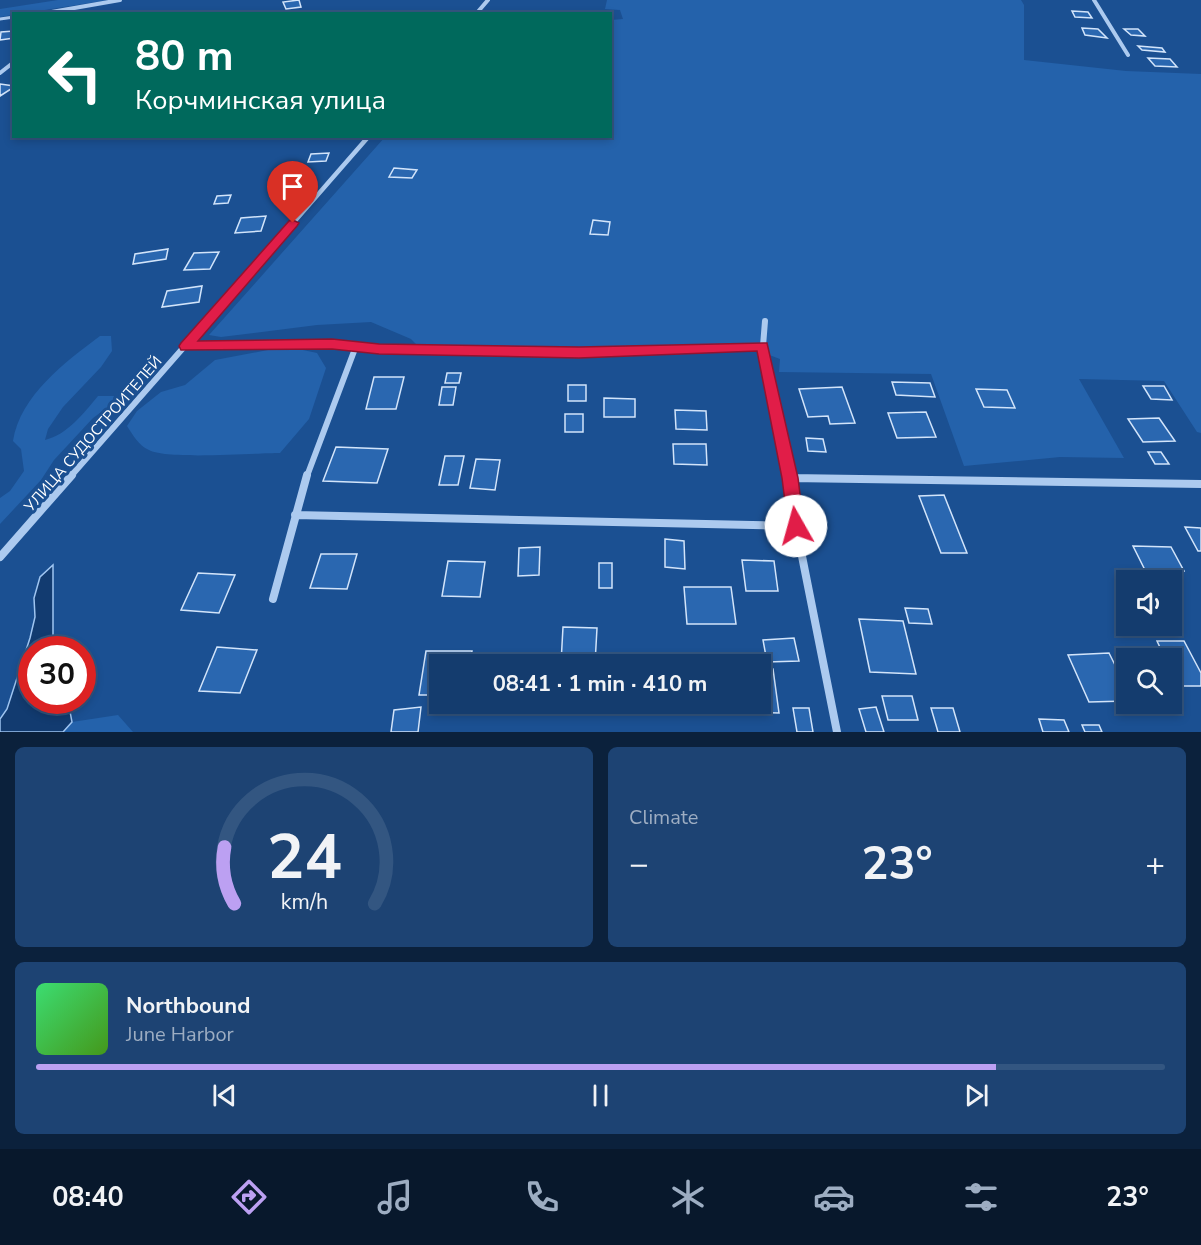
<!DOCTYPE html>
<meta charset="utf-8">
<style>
body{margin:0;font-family:"Nunito Sans",sans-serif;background:#1d4373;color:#f1f3f6;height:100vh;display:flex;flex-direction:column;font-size:22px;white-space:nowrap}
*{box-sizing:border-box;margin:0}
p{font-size:20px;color:#9dadc2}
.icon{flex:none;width:33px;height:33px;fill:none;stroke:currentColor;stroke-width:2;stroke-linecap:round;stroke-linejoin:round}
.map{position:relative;height:732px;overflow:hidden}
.sheet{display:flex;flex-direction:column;gap:15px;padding:15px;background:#0b213c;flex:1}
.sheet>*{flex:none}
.top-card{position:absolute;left:12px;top:12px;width:600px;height:126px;border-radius:0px;box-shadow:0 3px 9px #0003,0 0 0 2px #335681;background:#00695c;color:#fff;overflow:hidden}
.fabs{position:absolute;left:1116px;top:570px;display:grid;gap:12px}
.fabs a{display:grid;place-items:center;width:66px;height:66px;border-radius:0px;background:#143c6e;box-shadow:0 3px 9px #0003,0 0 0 2px #335681;font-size:30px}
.speed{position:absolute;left:18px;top:636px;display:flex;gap:12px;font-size:30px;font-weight:700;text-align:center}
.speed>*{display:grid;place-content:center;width:78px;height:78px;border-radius:50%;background:#143c6e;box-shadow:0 3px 9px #0003,0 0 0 2px #335681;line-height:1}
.speed .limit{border:9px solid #d22;background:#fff;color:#111}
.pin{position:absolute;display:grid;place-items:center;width:51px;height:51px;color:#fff;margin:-62px -26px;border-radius:50% 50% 50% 0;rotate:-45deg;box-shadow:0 0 6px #0007}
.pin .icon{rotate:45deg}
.me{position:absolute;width:66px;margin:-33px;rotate:353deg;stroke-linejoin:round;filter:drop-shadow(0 0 4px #0008)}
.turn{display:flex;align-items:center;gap:21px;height:126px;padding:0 24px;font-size:27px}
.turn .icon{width:78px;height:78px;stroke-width:2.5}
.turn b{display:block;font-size:42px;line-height:51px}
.big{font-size:45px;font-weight:700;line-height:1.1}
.sheet .widget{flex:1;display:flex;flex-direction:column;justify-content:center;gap:9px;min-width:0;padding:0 21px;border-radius:9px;background:#1d4373}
.sheet .dial{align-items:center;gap:0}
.dial svg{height:156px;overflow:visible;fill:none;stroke:#335681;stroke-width:7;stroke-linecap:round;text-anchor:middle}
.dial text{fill:#f1f3f6;stroke:none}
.song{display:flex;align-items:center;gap:18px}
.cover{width:72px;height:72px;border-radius:9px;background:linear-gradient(135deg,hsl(140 70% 55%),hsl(100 70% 35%))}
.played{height:6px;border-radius:3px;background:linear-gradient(90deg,#bca0f2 85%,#335681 85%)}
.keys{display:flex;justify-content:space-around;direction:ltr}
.heat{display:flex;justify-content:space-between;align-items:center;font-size:33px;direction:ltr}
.sheet .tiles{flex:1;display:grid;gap:15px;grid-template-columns:1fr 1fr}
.widget:last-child{grid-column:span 2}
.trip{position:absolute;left:429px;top:654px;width:342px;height:60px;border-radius:0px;background:#143c6e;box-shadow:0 3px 9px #0003,0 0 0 2px #335681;font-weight:700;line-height:60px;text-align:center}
.tabs{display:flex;height:96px;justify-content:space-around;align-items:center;background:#08182c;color:#9dadc2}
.tabs .icon{width:42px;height:42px}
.tabs .current{color:#bca0f2}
.tabs b{font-size:27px;color:#f1f3f6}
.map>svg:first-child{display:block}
</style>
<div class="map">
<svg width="1201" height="732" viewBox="0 0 1201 732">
<rect width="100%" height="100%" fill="#1b5092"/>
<path fill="#2462ab" d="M58,0h51l-109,17v-8z
M607,0h414l3,5v55l102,11 75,3v359l-4,-1 -33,-51 -85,-2 45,79 -64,-1 -96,9 -33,-92 -152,-2 1,-13 -29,-11 -333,-2 -7,-7 -40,-17 -54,3 -96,12 -12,-2 176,-198 225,-1 1,-116 12,-1 -3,-9 -15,-1z
M100,336h11l1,15 -11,16 -38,40 -15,22 -3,11c22,-5 39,-27 53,-44h16l-3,9 -18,13 -39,42 -13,20 -41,44v-26l10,-7 14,-20 -3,-22 -8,-8c7,-45 52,-79 87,-105z
M268,350h35l14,3 9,15 -17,51 -29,34c-26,0 -113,7 -131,-3 -11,-5 -16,-15 -22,-24l10,-15 24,-19 24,-7 30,-25z
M118,715l15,17h-70l9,-10z"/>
<path fill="#123b70" stroke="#9fc5f1" stroke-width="1.5" d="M53,565v84l-21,1v50l36,1 4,21 -9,10h-63v-13l7,-10 23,-71 5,-21 -1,-19 6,-21z"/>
<path fill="#2a67b0" stroke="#d2e4fa" stroke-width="1.5" d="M299,0l2,7 -15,2 -3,-7z
M1072,11l16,1 4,6 -17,-1z
M1082,28l16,1 9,9 -22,-3z
M1124,29h14l7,7 -14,-1z
M14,31v7l-14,2 1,-8z
M1138,46l24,2 3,4 -23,-2z
M1148,58l22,1 7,8 -22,-1z
M0,84l14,2v1l-14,9z
M329,153l-3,8 -18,1 3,-8z
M394,168l23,2 -5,8 -23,-1z
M291,179h18l-4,8h-18z
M231,195l-3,8 -14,1 3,-8z
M266,216l-5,15 -26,2 6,-15z
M593,220l17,2 -2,13 -18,-1z
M168,249l-2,10 -33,5 2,-10z
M219,252l-9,17 -26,1 10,-17z
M202,286l-3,16 -37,5 5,-16z
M447,373h14l-2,10h-14z
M374,377h30l-8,32h-30z
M892,382l38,1 5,14 -39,-2z
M568,385h18v16h-18z
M1143,386h21l8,14 -21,-1z
M442,387h14l-3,18h-14z
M842,387l13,36 -25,1 -2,-8 -20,1 -9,-28z
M976,389l31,1 8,18 -31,-1z
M604,398l31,1v18h-31z
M675,410l31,1 1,19 -31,-1z
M926,412l10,25 -39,1 -9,-25z
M565,414h18v18h-18z
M1159,418l16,23 -32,1 -15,-23z
M806,438l17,1 3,13 -18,-1z
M673,444h33l1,21 -33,-1z
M336,447l52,2 -11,34 -54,-2z
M1148,452h13l8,12h-14z
M445,456h19l-6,29h-19z
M476,459l24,1 -5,30 -25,-2z
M944,495l23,58h-26l-22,-57z
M1185,527l16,1v23h-3z
M665,539l19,2 1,28 -20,-2z
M1133,546l38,1 13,24 -39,-1z
M540,547l-1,28 -21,1 1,-28z
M321,554h36l-10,35 -37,-1z
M742,560l32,1 4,30h-32z
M448,561l37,1 -5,35 -38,-1z
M599,563h13v25h-13z
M198,573l37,2 -16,38 -38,-3z
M684,587h47l5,37h-49z
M905,608l23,1 4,15 -23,-1z
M859,619l44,2 13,53 -46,-2z
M563,627l34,1 -2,36 -34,-1z
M794,638l5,23 -32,1 -4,-22z
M1157,641h27l17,32v13h-21l-8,-16v-12h-7z
M217,647l40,3 -17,43 -41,-2z
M426,651h46l-2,13h-30v31h-21z
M1109,653l17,34v14l-37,1 -21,-47z
M760,669h13l6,44 -32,-1v-8h-11h24z
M882,696h30l6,24h-30z
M421,707l-3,25h-27l3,-22z
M876,707l8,25h-18l-7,-23z
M793,708h16l4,24h-16z
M931,708h22l7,24h-22z
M1039,719l25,1 5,12h-26z
M1082,725h17l3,7h-17z"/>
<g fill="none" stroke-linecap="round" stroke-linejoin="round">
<path stroke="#accaef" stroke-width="3" d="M34,14l7,-2
M0,19l14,-2"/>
<path stroke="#accaef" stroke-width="4" d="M1094,0l34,55
M40,14l80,-14
M476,14l12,-14
M0,73l14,-11"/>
<path stroke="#accaef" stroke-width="4.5" d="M246,277l123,-141"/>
<path stroke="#accaef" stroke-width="6" d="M765,321l-2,25 27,130
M186,346l146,-2 47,5 200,4 184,-7
M71,476l176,-201
M307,476l49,-130"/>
<path stroke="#accaef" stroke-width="8" d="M789,475l7,51 41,206
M790,478l411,6
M295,515l501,11
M0,557l72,-82
M273,599l34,-124"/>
</g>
<path fill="#e11d48" stroke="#92132f" stroke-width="1.5" d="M293,220l6,3 -2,3 -99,115 134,-2 47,5 200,3 188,-4 31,135 6,48 -2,6 -6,2 -6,-2 -2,-6 -6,-48 -25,-127 -178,7 -200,-4 -47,-5 -151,1 -2,-4 2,-3 108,-122z"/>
<g text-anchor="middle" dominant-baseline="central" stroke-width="6" stroke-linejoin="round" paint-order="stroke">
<g font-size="15" fill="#fff" stroke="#1b5092">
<text transform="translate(93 434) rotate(-49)">УЛИЦА СУДОСТРОИТЕЛЕЙ</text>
</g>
</g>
</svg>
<div class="fabs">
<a><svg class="icon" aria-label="sound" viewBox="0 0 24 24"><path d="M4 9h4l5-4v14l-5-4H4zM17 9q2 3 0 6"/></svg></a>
<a><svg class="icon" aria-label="search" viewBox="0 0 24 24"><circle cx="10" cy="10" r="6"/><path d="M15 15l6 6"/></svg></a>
</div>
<div class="speed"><div class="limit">30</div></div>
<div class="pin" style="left:293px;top:223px;background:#d93025"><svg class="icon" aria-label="arrive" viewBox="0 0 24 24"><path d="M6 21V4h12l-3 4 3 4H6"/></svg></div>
<svg class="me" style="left:796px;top:526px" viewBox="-20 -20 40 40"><circle r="19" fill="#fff"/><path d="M0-13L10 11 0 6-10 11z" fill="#e11d48"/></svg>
<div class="trip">08:41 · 1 min · 410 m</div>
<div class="top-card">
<div class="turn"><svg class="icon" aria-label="left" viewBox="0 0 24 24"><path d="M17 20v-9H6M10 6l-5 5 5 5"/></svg><div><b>80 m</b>Корчминская улица</div></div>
</div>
</div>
<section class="sheet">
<div class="tiles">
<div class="widget dial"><svg viewBox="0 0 100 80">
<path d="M14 69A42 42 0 1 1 86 69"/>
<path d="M14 69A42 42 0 0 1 9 40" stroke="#bca0f2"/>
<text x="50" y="56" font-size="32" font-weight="700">24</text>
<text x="50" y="72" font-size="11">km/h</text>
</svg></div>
<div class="widget"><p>Climate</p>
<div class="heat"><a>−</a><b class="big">23°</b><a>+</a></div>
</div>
<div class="widget">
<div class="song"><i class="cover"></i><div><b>Northbound</b><p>June Harbor</p></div></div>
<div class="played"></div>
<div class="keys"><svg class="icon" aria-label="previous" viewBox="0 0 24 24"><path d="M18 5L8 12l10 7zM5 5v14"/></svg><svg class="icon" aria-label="pause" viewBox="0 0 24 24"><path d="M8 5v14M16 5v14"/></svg><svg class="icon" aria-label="next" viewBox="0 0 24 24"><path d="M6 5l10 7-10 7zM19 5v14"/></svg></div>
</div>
</div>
</section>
<nav class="tabs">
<b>08:40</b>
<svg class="icon current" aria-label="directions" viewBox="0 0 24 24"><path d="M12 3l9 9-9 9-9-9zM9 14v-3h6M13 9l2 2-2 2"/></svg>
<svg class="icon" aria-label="music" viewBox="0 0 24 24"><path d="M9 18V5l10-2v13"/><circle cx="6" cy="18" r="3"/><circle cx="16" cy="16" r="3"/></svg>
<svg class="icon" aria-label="phone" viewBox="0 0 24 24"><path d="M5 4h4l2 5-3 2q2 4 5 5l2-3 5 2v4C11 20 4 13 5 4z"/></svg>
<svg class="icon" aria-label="climate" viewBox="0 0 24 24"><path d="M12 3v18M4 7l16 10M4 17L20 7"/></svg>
<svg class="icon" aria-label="car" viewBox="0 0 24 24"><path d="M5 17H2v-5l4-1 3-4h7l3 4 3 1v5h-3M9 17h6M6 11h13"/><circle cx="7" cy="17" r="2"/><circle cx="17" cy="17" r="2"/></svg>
<svg class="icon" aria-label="filters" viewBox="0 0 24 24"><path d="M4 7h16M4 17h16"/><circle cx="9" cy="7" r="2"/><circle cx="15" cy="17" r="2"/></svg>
<b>23°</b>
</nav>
